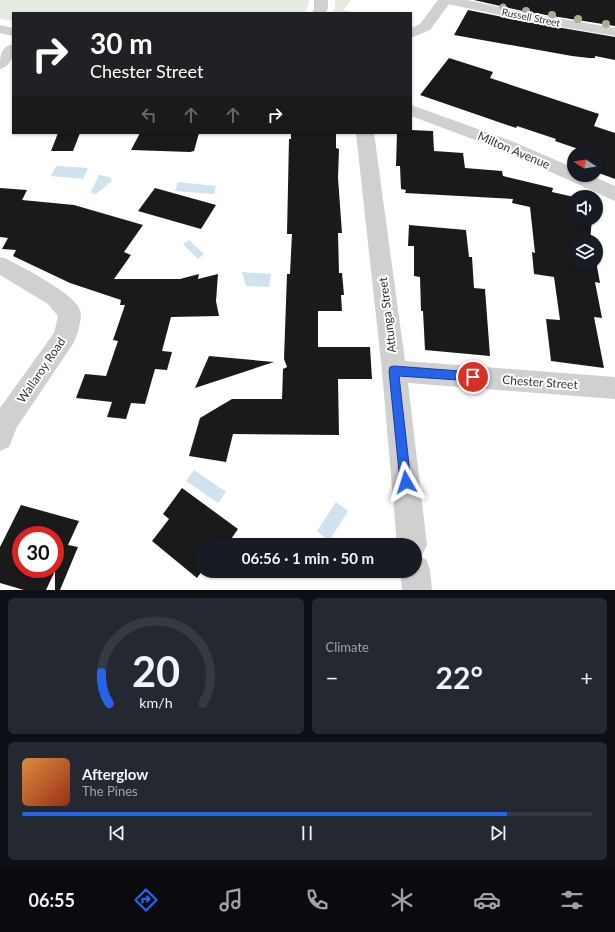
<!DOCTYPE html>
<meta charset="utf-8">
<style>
body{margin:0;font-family:Lato,sans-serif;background:#242831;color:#f1f3f6;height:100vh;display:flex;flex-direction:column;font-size:15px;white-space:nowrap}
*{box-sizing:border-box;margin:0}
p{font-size:13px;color:#9ea1a6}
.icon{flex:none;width:22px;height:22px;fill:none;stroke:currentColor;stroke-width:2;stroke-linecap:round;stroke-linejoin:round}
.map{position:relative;height:590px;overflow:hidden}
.drawer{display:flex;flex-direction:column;gap:8px;padding:8px;background:#0d0f14;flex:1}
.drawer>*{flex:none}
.guide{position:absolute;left:12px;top:12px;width:400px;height:122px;border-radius:0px;box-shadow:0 1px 3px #0004;background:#202124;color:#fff;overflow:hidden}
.needle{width:26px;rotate:282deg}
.controls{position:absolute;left:567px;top:146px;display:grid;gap:8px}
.controls a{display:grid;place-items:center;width:36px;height:36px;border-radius:50%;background:#171b24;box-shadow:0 1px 3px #0004;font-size:20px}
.speed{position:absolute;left:12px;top:526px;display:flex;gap:8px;font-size:20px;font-weight:700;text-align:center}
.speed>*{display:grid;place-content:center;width:52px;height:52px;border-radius:50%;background:#171b24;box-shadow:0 1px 3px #0004;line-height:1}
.speed .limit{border:6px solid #d22;background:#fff;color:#111}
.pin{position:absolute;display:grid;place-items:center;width:34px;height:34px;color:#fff;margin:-17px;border:2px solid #fff;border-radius:50%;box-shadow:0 1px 4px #0007}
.me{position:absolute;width:44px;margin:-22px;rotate:354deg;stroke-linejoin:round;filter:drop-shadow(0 0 3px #0008)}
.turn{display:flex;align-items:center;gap:14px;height:84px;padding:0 12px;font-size:18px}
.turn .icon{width:52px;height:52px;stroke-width:2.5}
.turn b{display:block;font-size:28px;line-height:34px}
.lanes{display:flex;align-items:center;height:38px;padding:0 12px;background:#0003;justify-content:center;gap:20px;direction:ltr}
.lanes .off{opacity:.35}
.big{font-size:30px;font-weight:700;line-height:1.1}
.drawer .widget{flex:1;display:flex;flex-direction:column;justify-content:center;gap:6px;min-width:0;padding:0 14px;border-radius:6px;background:#242831}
.drawer .dial{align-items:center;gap:0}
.dial svg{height:104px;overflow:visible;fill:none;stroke:#363941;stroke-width:7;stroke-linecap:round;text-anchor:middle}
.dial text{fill:#f1f3f6;stroke:none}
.song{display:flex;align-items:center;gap:12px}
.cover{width:48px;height:48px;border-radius:6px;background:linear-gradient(135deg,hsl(30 70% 55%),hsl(10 70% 35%))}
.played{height:4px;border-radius:2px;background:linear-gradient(90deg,#2563eb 85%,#363941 85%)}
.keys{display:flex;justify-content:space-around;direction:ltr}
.heat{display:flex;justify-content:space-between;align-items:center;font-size:22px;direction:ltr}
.drawer .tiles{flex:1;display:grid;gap:8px;grid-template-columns:1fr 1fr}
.widget:last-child{grid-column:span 2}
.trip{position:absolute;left:194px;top:538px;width:228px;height:40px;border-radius:20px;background:#171b24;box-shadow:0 1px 3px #0004;font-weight:700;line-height:40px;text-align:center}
.tab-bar{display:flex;height:64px;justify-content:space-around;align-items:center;background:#090b0e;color:#9ea1a6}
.tab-bar .icon{width:28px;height:28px}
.tab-bar .current{color:#2563eb}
.tab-bar b{font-size:18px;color:#f1f3f6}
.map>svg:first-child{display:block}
</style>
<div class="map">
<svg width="615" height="590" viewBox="0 0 615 590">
<rect width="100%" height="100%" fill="#fff"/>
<path fill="#e6ecdf" d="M0,0h309l-1,6 -3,7h-292v8l-13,-2z
M335,0h16l-8,10 14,3h-25l3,-5z"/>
<path fill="#cfe2ee" d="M56,166l32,2 -5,11 -32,-3z
M99,175l11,2 2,4 -16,13 -6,-1z
M178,182l38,4 -2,8 -39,-3z
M189,240l15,14 -6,5 -15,-15z
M242,272l29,2 -2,13 -23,-1z
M194,470l32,22 -8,11 -32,-22z
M336,502l12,9 -19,30 -12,-10z"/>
<path fill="#1a1a1a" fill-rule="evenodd" d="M474,0h141v26l-88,-14z
M468,10l59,12 88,15v23l-20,-4v2h-6l-17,-2 -118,-21z
M449,58l44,14 -3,6 109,36 -5,12 21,7v46l-19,-7v-19h-6l-35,-12 1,-2 -39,-13 -1,2 -96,-33z
M411,130l22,1 1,20 29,2 2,15 37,3 1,5 50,12 -1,4 22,5v22h18l-2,22h-16v22h22v-2l4,22 -5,-1 7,36 -8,-1 10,51 -53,-7 -5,-42 14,1 -6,-43 -20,-3 -2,-22 3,1 -5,-46 -18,-4 1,-4 -108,-6 1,-3 -5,-1 -1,-23h-4l1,-33h14z
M58,133h22l-7,18h-22z
M140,133h59l-5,18 -4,1 -59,-2z
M291,133h45v15l3,1 -1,29 4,55h-4l1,40h3l2,22h-3l1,16h-24v36h52l2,32h-34l1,56 -106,-1 -7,28 -37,-6 11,-38 32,-19h50l1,-30 4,-2 -3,-8 3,-85h3l2,-40h-5l2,-95h2z
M0,188l27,2 -5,10 52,5 69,20 -19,27 7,3 -17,24h66l19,-5 -1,5 20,-5 -2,27 3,15 -48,1 -9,34 10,1 -5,18 -12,-1 -10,35 -14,-1 -5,16 -19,-2 5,-15 -36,-4 9,-24 21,2 12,-35 -5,-1 12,-35h-5l1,-5 -51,-17 -57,-27 3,-6 -14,-1 6,-11 -8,-1z
M155,188l61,17 -15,24 -63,-18z
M409,225l57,5 3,27h3l2,31 11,1 5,67 -65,-6 -2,-39h-2l-1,-34 -6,-1v-30h-6z
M209,356l65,6 -79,26z
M182,488l56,41 -11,16h-26l1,26 -5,7 -45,-37 17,-22 -6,-5z
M21,505l58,16 -11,24 10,2 -18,43h-5v-19l-9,19h-22l-24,-7v-36zM21,535h34v34h-34z"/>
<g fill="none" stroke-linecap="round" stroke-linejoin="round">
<path fill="#d0d0d0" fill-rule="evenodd" d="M314,0h14v8l-2,5h-14l2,-5z
M441,0h26l60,13 88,15v8l-88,-15 -79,-17 -5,-1z
M13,44c0,11 0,21 -13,25 0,-12 0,-22 13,-25z
M411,105l103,37 60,26v7h16l25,11v15l-113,-51 -91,-34z
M356,133h18l31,228 210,16v22l-207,-16 19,162 -5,10 -3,2 7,2 4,11 2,20h-30l-2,-19h15v-26h-18l-15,-174z
M0,257l7,2c16,9 74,37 74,55 0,9 -4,22 -8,30l-56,83 -8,20 -9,4v-43l54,-75 4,-17 -10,-12 -48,-29z"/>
<path fill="#d0d0d0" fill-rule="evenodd" d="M438,0h14l-22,30 -19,8v-10l9,-4z
M0,25l13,3v8l-13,-3z"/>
</g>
<g fill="#a2b095">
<circle cx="503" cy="7" r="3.5"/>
<circle cx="526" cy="11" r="4"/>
<circle cx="552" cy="15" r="4"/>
<circle cx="578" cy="19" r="4"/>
<circle cx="606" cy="24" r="4"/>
</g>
<path fill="#2563eb" stroke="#184099" d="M394,366l79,6 3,1 2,4 -2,3 -3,1 -74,-5 12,106 -1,4 -4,1 -4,-1 -2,-4 -11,-111 1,-4z"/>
<g text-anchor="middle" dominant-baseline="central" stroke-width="4" stroke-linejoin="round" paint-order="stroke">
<g font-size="10" fill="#333" stroke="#fff">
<text transform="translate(531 17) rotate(11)">Russell Street</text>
</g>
<g font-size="12" fill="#333" stroke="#fff">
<text transform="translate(514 150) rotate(23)">Milton Avenue</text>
<text transform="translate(387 315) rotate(-97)">Attunga Street</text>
<text transform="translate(41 370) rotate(-56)">Wallaroy Road</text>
<text transform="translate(540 382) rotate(4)">Chester Street</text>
</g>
</g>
</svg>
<div class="controls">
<a><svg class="needle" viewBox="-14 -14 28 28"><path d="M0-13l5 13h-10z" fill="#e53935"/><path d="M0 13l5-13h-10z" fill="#9ea1a6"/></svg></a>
<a><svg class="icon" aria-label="sound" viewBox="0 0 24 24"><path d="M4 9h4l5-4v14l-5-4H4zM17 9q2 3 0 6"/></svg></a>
<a><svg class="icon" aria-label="layers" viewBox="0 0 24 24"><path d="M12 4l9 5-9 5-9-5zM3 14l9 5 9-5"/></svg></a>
</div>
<div class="speed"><div class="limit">30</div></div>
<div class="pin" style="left:473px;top:377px;background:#d93025"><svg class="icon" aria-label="arrive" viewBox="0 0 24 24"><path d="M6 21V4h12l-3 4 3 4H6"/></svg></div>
<svg class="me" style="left:406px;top:482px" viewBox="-20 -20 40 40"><path d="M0-17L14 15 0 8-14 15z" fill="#2563eb" stroke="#fff" stroke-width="4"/></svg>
<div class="trip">06:56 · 1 min · 50 m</div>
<div class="guide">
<div class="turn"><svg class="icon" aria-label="right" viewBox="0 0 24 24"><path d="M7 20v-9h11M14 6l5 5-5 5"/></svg><div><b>30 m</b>Chester Street</div></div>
<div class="lanes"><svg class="icon off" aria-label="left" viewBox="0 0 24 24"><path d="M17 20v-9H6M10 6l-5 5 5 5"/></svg><svg class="icon off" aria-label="ahead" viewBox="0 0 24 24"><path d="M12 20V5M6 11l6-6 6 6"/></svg><svg class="icon off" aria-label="ahead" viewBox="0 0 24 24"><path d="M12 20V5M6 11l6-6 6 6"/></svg><svg class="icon" aria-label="right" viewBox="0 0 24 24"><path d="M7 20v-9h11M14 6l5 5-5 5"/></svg></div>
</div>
</div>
<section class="drawer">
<div class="tiles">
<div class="widget dial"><svg viewBox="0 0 100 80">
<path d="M14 69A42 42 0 1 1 86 69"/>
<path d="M14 69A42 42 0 0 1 8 45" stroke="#2563eb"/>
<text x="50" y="56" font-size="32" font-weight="700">20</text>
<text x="50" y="72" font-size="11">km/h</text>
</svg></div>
<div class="widget"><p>Climate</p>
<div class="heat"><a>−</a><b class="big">22°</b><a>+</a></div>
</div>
<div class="widget">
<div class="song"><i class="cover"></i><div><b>Afterglow</b><p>The Pines</p></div></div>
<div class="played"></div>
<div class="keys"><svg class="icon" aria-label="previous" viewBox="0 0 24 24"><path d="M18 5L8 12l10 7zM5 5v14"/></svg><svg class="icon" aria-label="pause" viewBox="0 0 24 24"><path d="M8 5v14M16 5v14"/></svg><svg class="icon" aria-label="next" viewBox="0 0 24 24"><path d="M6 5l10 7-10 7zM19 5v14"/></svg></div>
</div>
</div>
</section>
<nav class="tab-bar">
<b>06:55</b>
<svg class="icon current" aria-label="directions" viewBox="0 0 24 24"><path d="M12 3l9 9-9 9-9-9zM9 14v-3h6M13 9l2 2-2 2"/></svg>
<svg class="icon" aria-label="music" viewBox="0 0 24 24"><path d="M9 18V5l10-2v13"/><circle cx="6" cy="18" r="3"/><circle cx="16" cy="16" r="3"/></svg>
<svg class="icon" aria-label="phone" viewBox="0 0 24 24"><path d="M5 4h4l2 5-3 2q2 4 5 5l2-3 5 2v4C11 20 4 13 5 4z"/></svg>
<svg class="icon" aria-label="climate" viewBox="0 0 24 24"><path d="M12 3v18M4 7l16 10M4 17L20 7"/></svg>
<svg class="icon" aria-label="car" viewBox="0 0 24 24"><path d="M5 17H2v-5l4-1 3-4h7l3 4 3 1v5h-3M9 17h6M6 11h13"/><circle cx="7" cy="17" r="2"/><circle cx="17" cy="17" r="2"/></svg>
<svg class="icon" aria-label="filters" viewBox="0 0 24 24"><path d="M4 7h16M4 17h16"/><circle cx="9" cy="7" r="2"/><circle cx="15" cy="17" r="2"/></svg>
</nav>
